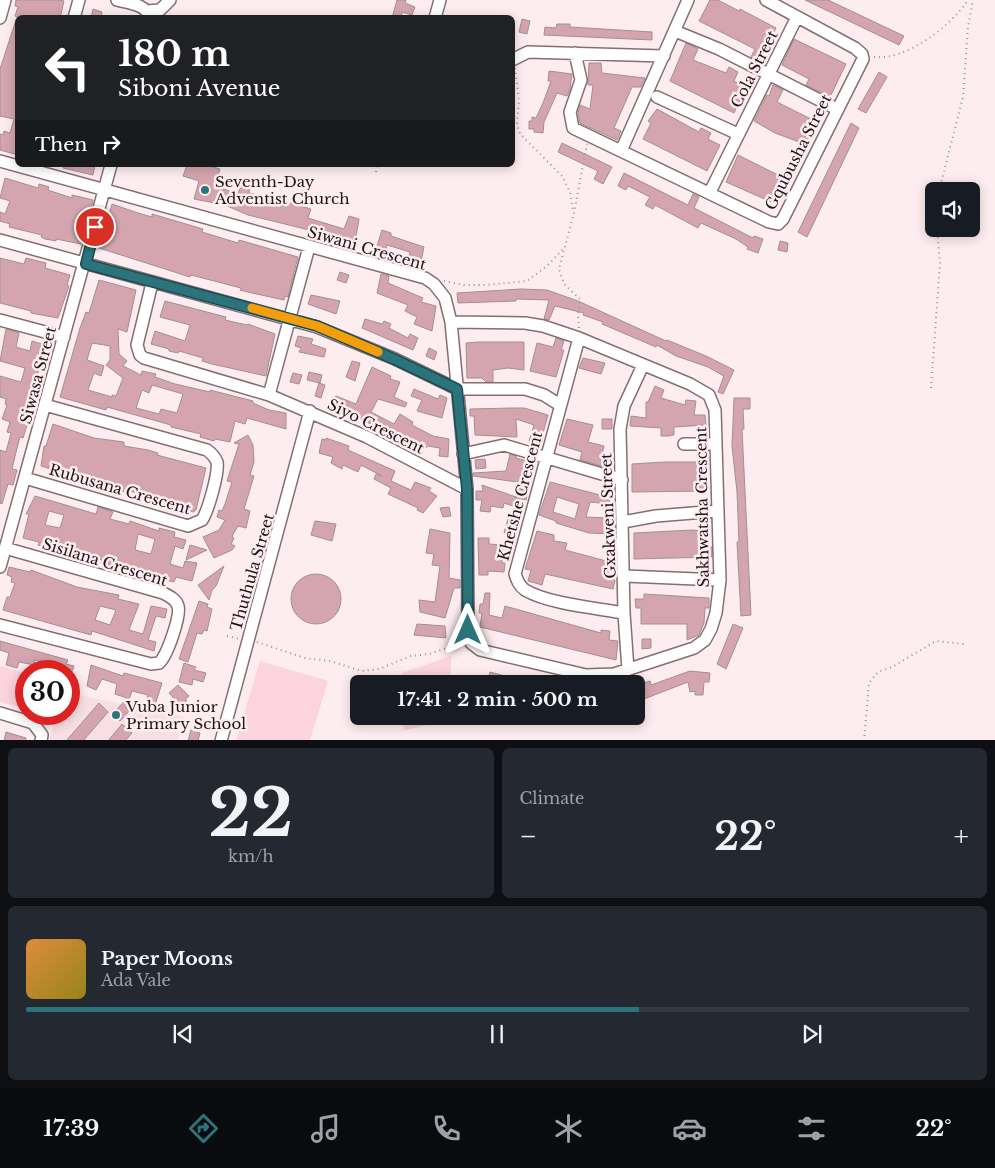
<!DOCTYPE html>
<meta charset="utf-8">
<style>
body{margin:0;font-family:"Libre Baskerville",serif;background:#242831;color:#f1f3f6;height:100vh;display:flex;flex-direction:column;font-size:19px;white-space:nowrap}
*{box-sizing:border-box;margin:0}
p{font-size:16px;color:#9ea1a6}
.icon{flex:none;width:28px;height:28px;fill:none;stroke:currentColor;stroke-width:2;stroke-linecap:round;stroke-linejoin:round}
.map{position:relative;height:740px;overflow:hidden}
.drawer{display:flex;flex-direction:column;gap:8px;padding:8px;background:#0d0f14;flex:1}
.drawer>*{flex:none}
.guide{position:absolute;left:15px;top:15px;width:500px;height:152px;border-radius:8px;box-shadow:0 2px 12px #0003;background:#202124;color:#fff;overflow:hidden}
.controls{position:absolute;left:925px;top:182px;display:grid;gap:10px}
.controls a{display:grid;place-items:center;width:55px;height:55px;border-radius:8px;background:#171b24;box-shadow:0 2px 12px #0003;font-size:25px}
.speed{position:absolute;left:15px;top:660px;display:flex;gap:10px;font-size:25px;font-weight:700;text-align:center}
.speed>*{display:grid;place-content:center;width:65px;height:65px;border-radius:50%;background:#171b24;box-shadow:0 2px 12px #0003;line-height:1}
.speed .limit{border:8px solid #d22;background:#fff;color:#111}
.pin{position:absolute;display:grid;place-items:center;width:42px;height:42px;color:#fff;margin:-21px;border:2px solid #fff;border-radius:50%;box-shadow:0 1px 5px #0007}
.me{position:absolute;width:55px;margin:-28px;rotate:0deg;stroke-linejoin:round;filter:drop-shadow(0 0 4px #0008)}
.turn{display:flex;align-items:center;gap:18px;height:105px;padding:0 20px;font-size:22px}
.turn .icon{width:65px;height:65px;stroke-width:2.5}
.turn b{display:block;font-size:35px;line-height:42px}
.then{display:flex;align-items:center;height:48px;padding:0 20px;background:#0003;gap:10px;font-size:19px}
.big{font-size:38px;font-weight:700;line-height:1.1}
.drawer .widget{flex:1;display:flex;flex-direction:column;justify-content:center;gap:8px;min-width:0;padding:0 18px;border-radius:8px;background:#242831}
.drawer .dial{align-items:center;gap:0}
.dial b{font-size:65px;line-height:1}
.song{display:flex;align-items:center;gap:15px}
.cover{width:60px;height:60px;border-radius:8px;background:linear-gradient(135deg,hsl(30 70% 55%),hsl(50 70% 35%))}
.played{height:5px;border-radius:2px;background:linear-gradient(90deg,#2b747c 65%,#363941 65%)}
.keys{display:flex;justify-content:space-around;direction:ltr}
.heat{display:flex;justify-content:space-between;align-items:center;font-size:28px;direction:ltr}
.drawer .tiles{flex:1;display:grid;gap:8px;grid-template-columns:1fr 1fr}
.widget:last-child{grid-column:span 2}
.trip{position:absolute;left:350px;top:675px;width:295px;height:50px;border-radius:8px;background:#171b24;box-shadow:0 2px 12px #0003;font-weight:700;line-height:50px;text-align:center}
.menu{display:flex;height:80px;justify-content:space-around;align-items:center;background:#090b0e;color:#9ea1a6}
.menu .icon{width:35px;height:35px}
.menu .active{color:#2b747c}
.menu b{font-size:22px;color:#f1f3f6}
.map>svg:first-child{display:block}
</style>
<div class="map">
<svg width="995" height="741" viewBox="0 0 995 741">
<rect width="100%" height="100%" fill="#feedf0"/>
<path fill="#f8dfe5" d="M69,693l116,24 -7,23 -129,1 8,-27h12z"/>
<path fill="#fbd4dd" d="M451,656v28h-53l4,-11z
M260,661l68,20 -18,59h-74z
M0,666l26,7v36l-26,-7z
M399,716h40l-3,7 -31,7z"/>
<path fill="#d4a5af" stroke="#a38f93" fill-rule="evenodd" d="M16,0h43l5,1 -4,17h-41l-4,-2 3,-9 -3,-1z
M397,0h9l-1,3 10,4 -3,8 -10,-3 -1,6h-9z
M710,0h8l21,11 1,-2 36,19 -17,33 -8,-4 4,-8 -56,-28z
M805,0h23l76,36 -5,9z
M93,9l9,3 -1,6h-10z
M522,19l8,2 -3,13 -8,-2z
M16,20h2v40l-3,9 3,1v85l-18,-5v-16l3,1 1,-4 6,2 4,-14 -14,-3v-47z
M557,24h13v3l82,5v8l-108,-5 1,-8 11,1z
M794,39l52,25 -16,33 -24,-12 3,-6 -27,-14z
M686,43l12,6 -5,11 33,13 3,-6 9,5 -4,9 12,6 -12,26 -64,-32z
M589,63h12l1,10 43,5 -4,9h-9l-18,41 7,3 -4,9 -37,-17 -2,-10 2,-8 10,4 3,-24h-5z
M549,71l23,3 -2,15 -3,7 -10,-3 -13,29 -1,11 -9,-1v-3h-5v-8h3v-4l4,1 7,-15 8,-22h-3z
M879,72l8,5 -21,36 -8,-4z
M773,85l10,5 -6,12 40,20 -10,23 -32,-12 -21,-12 13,-26 2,1z
M657,109l42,23 2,-4 10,5 -3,6 12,6 -13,26 -64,-32 8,-16 -3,-2z
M851,123l8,5 -52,109 -9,-5z
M562,143l50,24 -9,17 -9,-5 4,-8 -40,-19z
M738,155l50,25 -10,25 -52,-23z
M63,165h32l-2,10 -30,-7z
M187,165h20l13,4 -5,17 23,8 3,-9 9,3 -1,5 17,4 -2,5 21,4 1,-4 25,7 -3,9 36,11 5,-13 10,3 -4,23 -21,-6 -12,-7 -1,4 -24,-6 -49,-12 -23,-10 -31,-6 5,-18 -16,-5z
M624,173l64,32 5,-11 6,3 -5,11 59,30 1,-2 9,3 -5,14 -11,-4 1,-2 -12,-8 -35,-16 -3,5 -43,-23 -2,4 -8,-4 5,-8 -22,-11 -2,4 -8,-4z
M5,178l33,10 1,-4 10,3 -1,3 24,8v-3l21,5 -12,44 -25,-5v2l-11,-2 -4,-2 1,-2 -33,-8 1,-3 -10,-3v-9l5,2 5,-13 -10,-3z
M112,204l26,9 14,4v-3l51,15 -1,3 13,4 23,7 1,-3 59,17 -10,40 -3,-1 -1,4 -32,-7 -12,-3 1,-2 -50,-13 -1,2 -91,-29 3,-10 5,1 1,-5 4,2 4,-15 -8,-2z
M382,230l9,3v3l33,11 -4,19 -13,-2 3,-12 -23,-7 -1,4 -9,-3z
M780,241l8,2 -1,9 -9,-2z
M0,258l24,6 2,-6 20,5 -1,5 25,7 -3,10 2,1 -11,32 -27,-5v-2l-31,-8z
M340,272l9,3 -3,8 -9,-3z
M381,274l8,2 -1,7 35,15 -2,4 15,4 -4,25 -18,-7 3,-7 -12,-6 3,-6 -31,-12z
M99,280l37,10 -9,42 -9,-3 1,25 8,7 -4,5 18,9 1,-4 14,3 -1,3 20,7 35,8v-2l43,11v2l16,7 17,3v16l-39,-11 -2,6 -10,-3 -5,21 -15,-3 -1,2 -14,-4 1,-3 -30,-7v-2l-64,-18 -1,3 -46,-13 20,-69 6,-16 3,1zM92,343l18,3v14l-4,5 17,13 -7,18 -4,-1v2l-24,-7 6,-17 7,3 3,-10 -17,-6zM152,385l31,9 -6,19 -16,-4 -2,5 -23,-6 6,-18 7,3z
M521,289l26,1 31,11 88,40 1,-1 39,16 28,14 -11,24 -5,-2 6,-16 -16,-9 -32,-11 -19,-11 -1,2 -54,-23 1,-2 -20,-7 1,-2 -29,-7 -6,14 -5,-1 5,-19 -33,-1v2l-58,2 -1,-10z
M311,295l29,6 -4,13 -28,-10z
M165,301l61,16 -1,3 22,5 1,-1 27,10 -9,42 -54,-12 -10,-3 1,-3 -24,-7 -1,2 -9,-2v-2l-18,-5 4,-13 30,10 5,-16 -30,-8z
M365,319l17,5 2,-3 7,3 -2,4 19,10 2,-4 8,4 -5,12 -51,-22z
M6,329l13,4 -3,14 14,4 2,-10 13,4 -16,63 3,1 -3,10 -6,19 -3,-1 -5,19 -3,13 5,1 -4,15 -5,-1 -6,20 -2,-1v-53l6,2 5,-19 -4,-1 3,-10 -8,-3 5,-14 -2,-1 1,-5 -6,-2v-21l21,6 4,-14 -25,-7z
M298,336l15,3 -2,5 15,5 -2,8 -25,-5 2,-4 -6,-2z
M556,338l8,3 -3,9h3l-8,27 -26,-6 7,-28 16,4z
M479,342h45v28l-16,-2 -15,2v12h-7l-4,-4h-15l-1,-35z
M429,348l8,4 -3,8 -8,-4z
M583,358l22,5 -4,11 -22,-6z
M352,361l8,2 -5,18 -9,-4z
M372,367l19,9 -1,3 10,3 -6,15 13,6 -2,4 -27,-8 -7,13 23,12 6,-10 13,8 -1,3 21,11 16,3 -1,18 -9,-1 1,-8 -13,-2 -1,2 -26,-15 -1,1 -22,-7 -41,-20 -4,-4 4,-7 20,8z
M309,372l13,3 -2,8 -13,-3z
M293,373l9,2 -3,9 -9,-2z
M319,383l6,2 -4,13 -6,-2z
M655,386l9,4 -3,8 24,7 1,-5 10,1 -2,14h11l1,10 -32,2v8l-6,1h-7v-8l-31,-2 1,-10 15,2v-16h2z
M414,389l24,10 2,-4 7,3 -5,20 -25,-7 5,-11 -11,-4z
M734,398h16v11h-7l1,20h-2l9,186 -10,1 -4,-74h2l-2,-50 -5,-46z
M512,408h12l24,7 -8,29 -11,-3 5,-16 -18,-6 1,18 -42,-2 -1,-19h-4v-7z
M567,419l26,6 -5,17 16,4 -3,13 9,4 -1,5 -29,-8 2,-8 -23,-7z
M602,419h10v10h-10z
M53,424l41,14 30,4v4l24,4 10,3 -1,2 49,13 -10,42 -3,2 -27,-9 1,-3 -38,-9 -1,2 -87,-27 3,-20h2z
M248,435l5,10 1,17 -4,13 4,1 -10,33 6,2 -4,17 -8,-2 -6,10 2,2 -3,6 4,2 -3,4 -18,8 -11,-21 16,-7 6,-10 -8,-3 2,-7 3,1 3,-7 7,-22 -5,-1 12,-37 -5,-1z
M326,438l23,8 -1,4 47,21 -4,10 20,9 4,-8 16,6 -2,3 8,5 -14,17 -6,-3 1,-2 -30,-14 3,-6 -17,-9 2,-5 6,2 -21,-11 -3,7 -15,-7 -1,4 -11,-6 2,-6 -14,-4 3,-14 4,1z
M510,454l6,2v2l18,5 -2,9h-4l-3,11 -52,-7v-3l33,-2z
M485,459l1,9 -10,1 -1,-9z
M665,462h41v29l-74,1v-28z
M550,482l50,13v-2l10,1 -1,10 -19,-2 -4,15 24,1v6l4,1v9l-25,-1 -33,-10v-2l-17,-6zM557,497l22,7 -4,15 -22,-7z
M482,485l34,12 2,-9 10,3 -2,9 -10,-2 -3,8 -9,-3 -1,5 -12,-2 -1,6 -10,-1 2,-11h-6v-9h7z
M35,496l61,18 2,-7 15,5 -3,7 19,5 1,-3 29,10v-3l16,4 -1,5 12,3 -3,9 -8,-3 -5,18 13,4 2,-7 12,2 -5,18 -16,-4 -2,5 -9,-2 1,-3 -34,-6 1,-3 -17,-4 -1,3 -14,-4 1,-3 -54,-15v3l-10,-3 1,-3 -16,-4 6,-24h-3zM49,511l15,4 -4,13 -15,-3zM138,534l17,5 -4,15 -16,-4z
M449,507l2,9 -8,1 -3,-9z
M508,519l9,2 -3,14 -10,-2z
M315,521l21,3 -4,17 -21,-6z
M430,529l20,4 -1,45 11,2v8h-6l-9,30 -25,-6 -1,-12 16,2 5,-36 -8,-1 2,-11 -8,-1z
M692,530l16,1v16h4v10l-78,2v-26z
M537,531l17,4v6l13,2 -2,7 45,12 -3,16 8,2 -2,9 -68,-15 -3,11 -14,-4 3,-11 -6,-1z
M478,538h11v6l14,1 -1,18h3l-1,9 -16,-1v4h-9z
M190,545l17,5 -21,10z
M224,566l-8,20 -4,4 -3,10 -11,-15z
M9,567l21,5 1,-2 46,17 42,8 -1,4 21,5 -10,26 14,4 8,-28 16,3 -2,9 -9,-2 -8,24 8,2 -2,9 -62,-20 -1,4 -88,-25 4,-13h3l5,-14 -4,-1 1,-5 -5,-2zM100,606l16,4 -6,15 -15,-5z
M291 599a25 25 0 1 1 50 0a25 25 0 1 1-50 0Z
M485,593h5l-1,22 13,3 3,-12 96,27v-3l9,1 -1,9 9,1 -2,19 -136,-33 2,-14h-3l1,-9h3z
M644,594l65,4v10h-4l-1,15 -5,12 -12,5v-16h-46v-16h-5l-1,-9h9z
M199,601l9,3 -1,3 5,2 -5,22 -3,-1 -2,4 -5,-1 -9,29 -9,-3z
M417,624l28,2 1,12 -32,-3z
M733,624l10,4 -17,41 -9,-5z
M642,639h9v9l-9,1z
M0,641l68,19 -2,4 8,2 -3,8 -2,-3h-16l2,-5 -20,-6 -1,5 -15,-3 -2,6 -11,-3 3,-12 -9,-3z
M184,663l12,4 -2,3 12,3 -3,9 -10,-3 -1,6 -13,-3z
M91,665l32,11 1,-3 38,10 -7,22 -9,-2 2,-8 -16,-4 -6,17 3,3 -9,10 -7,-7 14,-16 -12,-4 2,-10 -15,-5 -6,11 -9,-4z
M690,671l20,2 -1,9h-5l-1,13h-8v-4l-5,1 -2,-10 -44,17 -4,-15 10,-3 1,4z
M490,672l34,9 -1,3h-36z
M178,685l11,11 -3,3v13l-17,-19z
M99,703l9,9 -25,29h-17z
M122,724l10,9 -7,8h-17z
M191,730l9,3 -2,8h-10z
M6,732l20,6v3h-22z"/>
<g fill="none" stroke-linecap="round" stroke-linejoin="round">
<g stroke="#826f73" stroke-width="14">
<path id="minor" d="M117,0c11,3 30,4 33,18
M147,11l13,-1 10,-10
M0,18l5,-18
M74,18l5,-18
M435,18l5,-18
M675,31l44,18 118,60
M575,53l6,27 -11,32 3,16 196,94 9,2 5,-5 80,-160 -1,-5 -7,-6 -89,-48
M512,60l16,-8 136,4
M657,97l81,37
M621,151l67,-151
M0,161l425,117 9,6 11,14 6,24 16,167 1,141 3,13 9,7 106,25 28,-1 80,-26 11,-8 6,-11 5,-16 4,-33 -5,-170 -6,-15 -19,-11 -111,-46 -36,-12 -18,-3 -74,-1
M710,192l87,-175
M0,240l317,87 78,32 62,30h68l19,6 16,10
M152,283l-15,62 3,10 4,3 125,37 98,42 100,52
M0,320l64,17
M579,338l-64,236c2,6 4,12 10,16 24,14 71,18 99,23
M269,395l40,-148
M684,444h31
M463,454l41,-9 118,35
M25,478l163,48 14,-6c6,-9 17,-47 15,-58 -2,-5 -6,-9 -10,-12l-162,-45
M623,522l33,-6 61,-5
M0,567l111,-402
M625,576l95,4
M0,625l151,39 8,-1c8,-7 22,-47 19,-57 -2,-7 -9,-10 -15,-13l-158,-45
M628,670l-4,-57 -4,-184 4,-23 19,-41
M0,713l33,10 9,12 -1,6
M221,741l89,-330"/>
</g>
<path stroke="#9d9092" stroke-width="2" stroke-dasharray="1 4" stroke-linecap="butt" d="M874,57c32,4 77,-31 94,-57
M515,68l4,31 -2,25 3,10 42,42 8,16 3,19
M376,172l2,-7
M939,191l24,-94 5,-70 5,-27
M444,281l20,4h23l40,-4 20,-15 17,-18
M579,328l-1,-14 3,-14 -17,-16 -5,-15 15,-56 13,-69
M931,388l9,-125 -3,-34
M227,636l13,3
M257,642l48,16 25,3 32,10 17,-2 32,-13 18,-2 18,-6 13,-11
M864,741l5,-58 9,-11 14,-5 44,-26 28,3"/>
<use href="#minor" stroke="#fff" stroke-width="11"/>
</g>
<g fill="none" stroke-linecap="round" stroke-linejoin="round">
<g stroke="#1c4b51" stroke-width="12">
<path id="route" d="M95,227l-9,37 231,62 77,33 63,30 10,100 1,141"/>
</g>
<use href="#route" stroke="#2b747c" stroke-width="9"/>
<path stroke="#f59e0b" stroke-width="9" d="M252,308l65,18 61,26"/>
</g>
<g fill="#2b747c" stroke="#feedf0" stroke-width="2">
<circle cx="205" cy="190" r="5"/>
<circle cx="116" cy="715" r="5"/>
</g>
<g text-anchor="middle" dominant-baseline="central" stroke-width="5" stroke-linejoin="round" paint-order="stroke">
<g font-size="15" fill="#1d1517" stroke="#feedf0">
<text transform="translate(754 69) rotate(-63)">Cola Street</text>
<text transform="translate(798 152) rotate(-63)">Gqubusha Street</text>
<text transform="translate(367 248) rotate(16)">Siwani Crescent</text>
<text transform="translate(38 375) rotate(-75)">Siwasa Street</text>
<text transform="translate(376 426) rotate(26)">Siyo Crescent</text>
<text transform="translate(120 489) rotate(16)">Rubusana Crescent</text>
<text transform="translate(520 496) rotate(-75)">Khetshe Crescent</text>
<text transform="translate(702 507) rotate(-91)">Sakhwatsha Crescent</text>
<text transform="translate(608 516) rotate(-92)">Gxakweni Street</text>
<text transform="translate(105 562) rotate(17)">Sisilana Crescent</text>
<text transform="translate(252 572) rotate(-74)">Thuthula Street</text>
</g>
<g font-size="15" fill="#1d1517" stroke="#feedf0" text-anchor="start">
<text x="215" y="181">Seventh-Day<tspan x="215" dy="17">Adventist Church</tspan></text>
<text x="126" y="706">Vuba Junior<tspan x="126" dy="17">Primary School</tspan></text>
</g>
</g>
</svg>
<div class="controls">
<a><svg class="icon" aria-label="sound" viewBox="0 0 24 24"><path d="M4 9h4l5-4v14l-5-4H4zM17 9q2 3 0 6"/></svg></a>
</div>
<div class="speed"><div class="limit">30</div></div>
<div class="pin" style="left:95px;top:227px;background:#d93025"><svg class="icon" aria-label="arrive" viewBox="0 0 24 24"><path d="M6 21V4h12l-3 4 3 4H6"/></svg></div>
<svg class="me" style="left:468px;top:630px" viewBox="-20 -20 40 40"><path d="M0-17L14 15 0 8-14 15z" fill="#2b747c" stroke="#fff" stroke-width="4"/></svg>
<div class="trip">17:41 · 2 min · 500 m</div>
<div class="guide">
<div class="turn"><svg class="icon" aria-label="left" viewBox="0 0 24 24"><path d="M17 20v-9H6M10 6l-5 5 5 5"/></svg><div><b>180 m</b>Siboni Avenue</div></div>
<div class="then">Then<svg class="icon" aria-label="right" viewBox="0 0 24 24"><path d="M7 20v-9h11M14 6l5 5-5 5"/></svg></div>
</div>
</div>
<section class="drawer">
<div class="tiles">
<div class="widget dial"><b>22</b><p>km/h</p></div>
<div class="widget"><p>Climate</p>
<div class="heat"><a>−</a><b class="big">22°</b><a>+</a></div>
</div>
<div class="widget">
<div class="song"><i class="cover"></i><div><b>Paper Moons</b><p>Ada Vale</p></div></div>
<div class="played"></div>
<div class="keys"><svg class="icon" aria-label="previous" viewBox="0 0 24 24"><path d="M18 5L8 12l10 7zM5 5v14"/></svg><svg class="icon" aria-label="pause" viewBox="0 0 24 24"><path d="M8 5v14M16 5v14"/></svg><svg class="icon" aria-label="next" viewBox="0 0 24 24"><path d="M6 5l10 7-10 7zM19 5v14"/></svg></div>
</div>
</div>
</section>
<nav class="menu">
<b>17:39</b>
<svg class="icon active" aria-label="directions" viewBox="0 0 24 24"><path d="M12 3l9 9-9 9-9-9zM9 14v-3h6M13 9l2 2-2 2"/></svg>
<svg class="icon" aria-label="music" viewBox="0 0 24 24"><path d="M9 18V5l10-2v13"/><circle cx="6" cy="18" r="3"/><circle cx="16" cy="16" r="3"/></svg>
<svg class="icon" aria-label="phone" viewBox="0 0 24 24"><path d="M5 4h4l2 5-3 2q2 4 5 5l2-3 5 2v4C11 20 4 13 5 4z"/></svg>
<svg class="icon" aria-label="climate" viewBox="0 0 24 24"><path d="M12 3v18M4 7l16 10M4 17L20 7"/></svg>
<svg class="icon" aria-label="car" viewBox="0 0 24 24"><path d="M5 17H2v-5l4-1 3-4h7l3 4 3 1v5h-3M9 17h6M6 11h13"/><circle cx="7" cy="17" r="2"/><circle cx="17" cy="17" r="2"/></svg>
<svg class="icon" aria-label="filters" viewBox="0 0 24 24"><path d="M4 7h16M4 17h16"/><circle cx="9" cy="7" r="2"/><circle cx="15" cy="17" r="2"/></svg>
<b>22°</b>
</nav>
